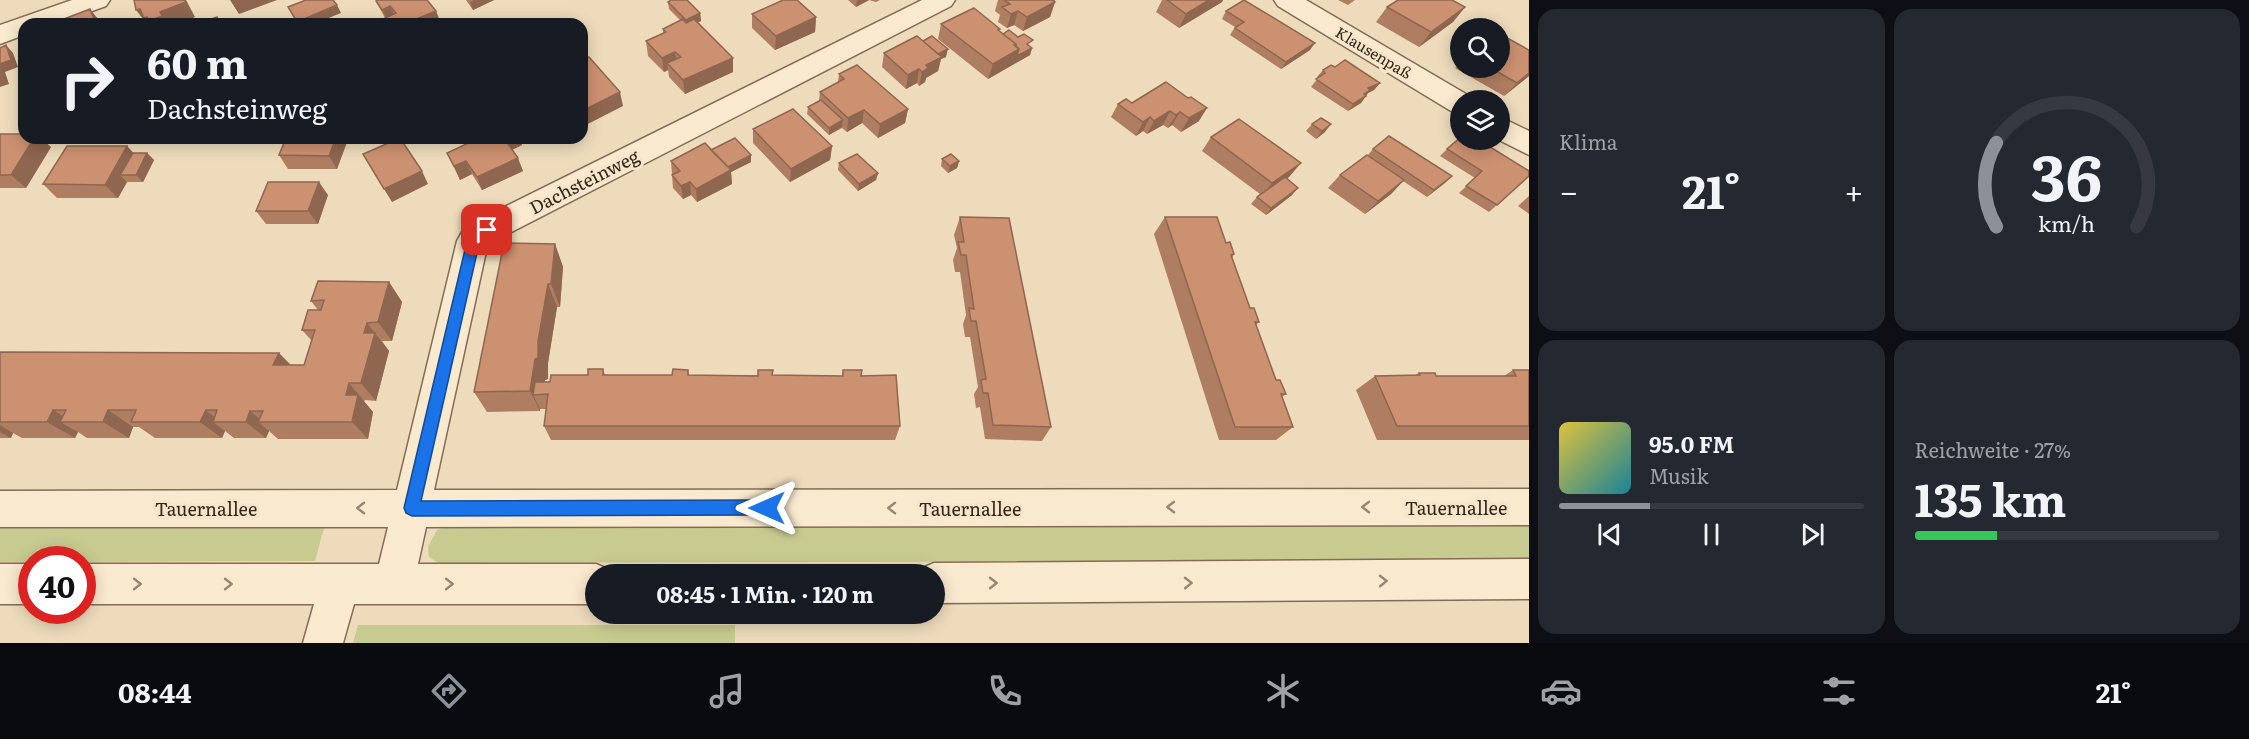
<!DOCTYPE html>
<html lang="de">
<meta charset="utf-8">
<style>
body{margin:0;font-family:Literata,serif;background:#242831;color:#f1f3f6;height:100vh;display:flex;flex-direction:column;font-size:22px;white-space:nowrap}
*{box-sizing:border-box;margin:0}
p{font-size:20px;color:#9ea1a6}
.icon{flex:none;width:33px;height:33px;fill:none;stroke:currentColor;stroke-width:2;stroke-linecap:round;stroke-linejoin:round}
.map{position:relative;flex:1;overflow:hidden}
.panel{display:flex;flex-direction:column;gap:9px;padding:9px;background:#0d0f14;width:720px}
.panel>*{flex:none}
.top-card{position:absolute;left:18px;top:18px;width:570px;height:126px;border-radius:18px;box-shadow:0 3px 15px #0003;background:#171b24;color:#f1f3f6;overflow:hidden}
.fabs{position:absolute;left:1450px;top:18px;display:grid;gap:12px}
.fabs a{display:grid;place-items:center;width:60px;height:60px;border-radius:50%;background:#171b24;box-shadow:0 3px 15px #0003;font-size:30px}
.speed{position:absolute;left:18px;top:546px;display:flex;gap:12px;font-size:30px;font-weight:700;text-align:center}
.speed>*{display:grid;place-content:center;width:78px;height:78px;border-radius:50%;background:#171b24;box-shadow:0 3px 15px #0003;line-height:1}
.speed .limit{border:9px solid #d22;background:#fff;color:#111}
.pin{position:absolute;display:grid;place-items:center;width:51px;height:51px;color:#fff;margin:-26px;border-radius:12px;box-shadow:0 3px 9px #0006}
.me{position:absolute;width:66px;margin:-33px;rotate:270deg;stroke-linejoin:round;filter:drop-shadow(0 0 4px #0008)}
.turn{display:flex;align-items:center;gap:21px;height:126px;padding:0 30px;font-size:27px}
.turn .icon{width:78px;height:78px;stroke-width:2.5}
.turn b{display:block;font-size:42px;line-height:51px}
.big{font-size:45px;font-weight:700;line-height:1.1}
.panel .tile{flex:1;display:flex;flex-direction:column;justify-content:center;gap:9px;min-width:0;padding:0 21px;border-radius:18px;background:#242831}
.panel .dial{align-items:center;gap:0}
.dial svg{height:156px;overflow:visible;fill:none;stroke:#363941;stroke-width:7;stroke-linecap:round;text-anchor:middle}
.dial text{fill:#f1f3f6;stroke:none}
.song{display:flex;align-items:center;gap:18px}
.cover{width:72px;height:72px;border-radius:9px;background:linear-gradient(135deg,hsl(50 70% 55%),hsl(190 70% 35%))}
.played{height:6px;border-radius:3px;background:linear-gradient(90deg,#8c9099 30%,#363941 30%)}
.keys{display:flex;justify-content:space-around;direction:ltr}
.heat{display:flex;justify-content:space-between;align-items:center;font-size:33px;direction:ltr}
.charge{height:9px;border-radius:4px;background:linear-gradient(90deg,#34c759 27%,#363941 0)}
.panel .tiles{flex:1;display:grid;gap:9px;grid-template-columns:repeat(2,1fr)}
.trip{position:absolute;left:585px;top:564px;width:360px;height:60px;border-radius:30px;background:#171b24;box-shadow:0 3px 15px #0003;font-weight:700;line-height:60px;text-align:center}
.tabs{display:flex;height:96px;justify-content:space-around;align-items:center;background:#090b0e;color:#9ea1a6}
.tabs .icon{width:42px;height:42px}
.tabs .active{color:#8c9099}
.tabs b{font-size:27px;color:#f1f3f6}
main{display:flex;flex:1;min-height:0}
.map>svg:first-child{display:block}
</style>
<main>
<div class="map">
<svg width="1529" height="643" viewBox="0 0 1529 643">
<rect width="100%" height="100%" fill="#eddbbb"/>
<path fill="#c8cb90" d="M1529,523v37l-1091,3 -9,-6 -1,-10 9,-17 10,-3z
M0,524h325l-10,37 -232,1 -1,-2h-50l-1,2h-31z
M358,625h377v18h-382z"/>
<g fill="none" stroke-linecap="round" stroke-linejoin="round">
<g stroke="#846b55" stroke-width="3">
<path id="minor" d="M72,0h38l-4,6 -50,18h-32v11l-24,9v-19z
M922,0h33l-4,6 -453,233 -11,8 -53,243 1095,-1v36l-1103,2 -8,37h178l14,6 2,4h-16v30h-242l-11,39h-40l11,-39h-232v-40h297l9,-37h-388v-36l397,-1 60,-249 5,-9 14,-11z
M1274,0h32l165,97 2,3h-12v14l-10,-3 -173,-105z
M1500,117l29,14v24l-30,-15z
M1529,559v40l-595,4v-29h-16l2,-5 14,-6z
M0,564h32v40h-32z"/>
</g>
<use href="#minor" fill="#f9e9ce" fill-rule="evenodd"/>
</g>
<path fill="#af7d61" d="M466,0h28l-21,10z
M848,0h32l-4,2 -7,-2 -13,7z
M998,0h57l-1,2h1l-5,15 -27,14 -9,-6 -7,3 -9,-6 2,-7 -5,-4z
M1162,0h61l-1,2 -43,26 -23,-16z
M1338,0h17l-7,5z
M376,1l57,6 3,4 5,13h-58l-2,-4 4,-2z
M668,2l32,11 1,8 -4,2 36,49 -48,22 -16,-17 -1,-7 -4,2 -16,-16 -2,-15 17,-8v-4l17,-9 -11,-11z
M1387,7h78l-12,15 -34,25 -43,-25z
M1226,11l84,39 -29,19 -51,-34 5,-8 -13,-8z
M752,14l64,3 -1,15 -40,18 -23,-22z
M941,24l59,7 3,3 15,3 14,11 -2,7 -42,24 -50,-40z
M923,41l23,16 -5,2 -3,12 -12,7 -1,4 -6,4 -2,-3 -11,6 -24,-22 2,-14z
M1529,50v26l-25,20 -49,-28 6,-7v7h39z
M1323,70l57,13 -6,7 -6,3 -7,10 -13,8 -37,-24 7,-9 -1,-1z
M839,74l69,35 -3,14 -27,15 -16,-15 -15,9 -5,-4 -13,7 -22,-21 1,-7 11,-6 1,-9 18,-10z
M1166,82l33,39 -18,11 -9,-7 -4,3 -5,-3 -16,9 -4,-3 -7,5 -25,-19 7,-13 14,-1z
M1312,124l13,8 -9,7 -10,-8z
M753,129l79,17 -2,14 -40,22 -37,-39z
M0,134l51,13 -25,41h-26z
M1211,137l79,39 -3,3 5,16 -26,20 -15,-11 6,-7 3,-3 -58,-43z
M520,138l2,7 -10,5 11,21 -41,19 -10,-16 -12,6 -13,-27z
M347,142l-10,27h-49l-9,-14z
M127,146l6,7h14l7,7 -11,22h-16l-9,16h-61l-14,-14z
M1373,149l79,27 -25,21 -24,-16 -12,13 -26,20 -37,-26 12,-13 28,-20z
M1447,149l82,27 -40,36 -30,-19 16,-15 -35,-22z
M711,150l40,12 -20,10 1,12 -35,18 -6,-7 -8,4 -10,-11 -2,-27z
M942,159l17,2 -2,7 -9,5 -7,-7z
M839,163l39,10 -2,7 -18,11 -20,-21z
M328,195l-10,29h-52l-10,-13z
M1529,196v18l-11,-8z
M960,217l91,210 -9,14 -57,-2 -5,-32 -4,1 -2,-14 4,-7 -8,-50h-5l-2,-13 3,-9 -6,-43h-5l-2,-12 4,-12 -3,-13z
M1165,217l61,26 8,11 -2,4 18,50 9,14 -3,3 20,55 10,14 -4,3 11,30 -17,13h-57l-65,-206z
M555,244l8,23 -3,40h-3l-9,56v16l-3,1v2l43,-7 15,-6 2,6h67l16,-5 1,5 153,1 1,-6 18,6 39,50 -5,14h-344l-7,-14 2,-17h-6v2l-53,1 -13,-20z
M389,282l13,20 -10,39h-10l7,10 -13,50 -11,-1 -1,2 9,10 -5,27h-90l-9,-8 -3,7h-32l-9,-7 -3,7h-67l-16,-11h-6l-4,11h-42l-9,-6 -3,6h-53l-9,-5 -2,5h-11v-86l279,1 12,12h13l8,-24 -10,-11 16,-20 -7,-9z
M1513,370h16v70h-152l-21,-50 19,-14 40,-1 4,-2 17,3h68z"/>
<path fill="#8f664f" d="M184,0h2l9,17 -18,7h-30l-11,-14 4,-1 20,3z
M230,0h47l-38,14z
M475,0h19l-21,10 -3,-8z
M857,0h12l-13,7z
M1055,0l-1,3 1,-1 -5,15 -27,14 4,-14z
M1209,0h14l-1,2 -43,26 7,-14z
M337,5l4,8 -27,11h-15l-2,-2z
M390,6l7,15 -8,3 -7,-14z
M1465,7l-12,15 -34,25 12,-15z
M90,9l12,15h-6z
M436,11l5,13h-37z
M1018,11l-4,14 -7,3 4,-14z
M700,13l1,8 -14,6 -1,-7z
M816,17l-1,15 -40,18 1,-14z
M1315,43l-5,7 -29,19 5,-7z
M1016,44l3,5 13,-1 -2,7 -42,24 5,-15z
M6,45l7,8 5,14 -13,5 4,12 -9,3v-30z
M948,49l-2,8 -5,2 -3,12 -12,7 -1,4 -6,4 3,-14 4,-7 7,-8z
M675,52l2,14 -10,-3 1,7 -4,2 -2,-14z
M733,58v14l-48,22 -2,-14z
M919,69l-2,14 -11,6 2,-14z
M1529,73v3l-25,20 13,-13z
M1380,83l-6,7 -6,3 -7,10 -13,8 20,-23z
M620,92l3,14 -41,21v-16z
M1207,108l-8,13 -18,11 8,-14z
M908,109l-3,14 -27,15 2,-14z
M864,110l-2,13 -15,9 1,-14z
M1170,111l-7,14 -16,9 7,-13z
M1180,112l-8,13 -4,3 8,-13z
M1150,117l-7,14 -7,5 7,-14z
M843,120l-1,7 -13,8v-7z
M1331,124l-6,8 -9,7 6,-8z
M34,138h7l10,9 -25,41 -15,-13z
M336,138h9l2,4 -10,27 -8,-13z
M520,138l2,7 -13,6 -3,-7z
M127,146l13,14 -20,15 7,7 -9,16 -13,-13z
M832,146l-2,14 -40,22 1,-13z
M147,153l7,7 -11,22 -7,-7z
M751,155v7l-20,10 1,12 -35,18 -1,-13 28,-20z
M518,158l5,13 -41,19 -5,-13z
M466,161l6,13 -12,6 -6,-14z
M959,161l-2,7 -9,5 2,-7z
M1301,163l-11,13 -28,20 10,-13z
M422,171l6,13 -36,18 -8,-13z
M878,173l-2,7 -18,11 1,-7z
M1452,176l-7,7 -18,14 7,-7z
M1404,180l-13,14 -26,20 13,-13z
M319,182l9,13 -10,29 -10,-13z
M690,182l1,13 -8,4 -2,-13z
M1298,188l-6,7 -26,20 5,-7z
M555,244l8,23 -3,40 -9,-23z
M389,282l13,20 -10,39 -14,-19z
M548,284l9,23 -9,56v16l-3,1 -2,14 -10,1 7,14v2l-10,-20z
M367,323l22,28 -13,50 -15,-18 3,-50z
M279,353l17,18 -23,-6z
M349,383l24,29 -5,27 -16,-17 -6,-27z
M53,410l20,12h-13l18,10 -3,6 -28,-16z
M108,410l25,17 -4,11 -26,-16z
M206,410l14,12h-7l12,9 -3,7 -22,-16z
M250,411l14,11h-6l11,9 -3,7 -20,-16z
M0,425l13,8 -2,5 -11,-6z"/>
<path fill="#cc9171" stroke="#8f664f" stroke-width="1.5" d="M134,0h50l2,2 -26,10 2,4 -13,5 -2,-4 -3,1 -4,-9 -4,1z
M306,0h27l4,5 -40,17 -9,-15z
M378,0h49l9,11 -32,13h-19l-4,-4 15,-7 -6,-7 -8,4 -6,-9z
M671,0h16l13,13 -14,7 -18,-18z
M783,0h14l19,17 -40,19 -24,-22z
M1004,0h48l3,2 -28,15 -9,-6 -7,3 -9,-7 8,-3z
M1167,0h42l-23,14z
M1244,0l71,43 -29,19 -51,-34 9,-6 -18,-11z
M1398,0h54l13,7 -34,25 -44,-25z
M974,8l26,21 -2,1 18,14 -2,1 5,4 -26,15 -52,-40z
M90,9l6,15h-45z
M217,17l3,7h-20v-1z
M683,19l3,4 8,-4 39,39 -50,22 -16,-17 14,-6 -6,-5 -13,6 -16,-17 20,-9 -3,-3z
M1009,30l9,7 6,-3 9,6 -6,4 5,4 -15,8 2,-7 -3,-3v-2l-13,-10z
M1500,34l29,16v23l-12,10 -26,-15h9z
M917,36l25,21 -16,8 2,3 -6,4 -3,-3 -11,6 -24,-22z
M932,36l16,13 -10,5 -15,-13z
M6,45l5,15 -11,4v-16z
M589,57l31,35 -38,19v-51z
M1345,60l35,23 -12,5 2,2 -6,4 2,2 -13,8 -37,-25 9,-6 -2,-3 8,-5 4,2z
M857,65l51,44 -28,15 -16,-14 -16,8 -28,-26 24,-13 -5,-5z
M1166,82l22,16 3,-1 16,11 -18,10 -9,-6 -4,3 -6,-4 -16,10 -4,-4 -7,5 -25,-18 8,-5 6,4z
M821,100l22,20 -14,8 -21,-21z
M793,109l39,37 -41,23 -38,-40z
M1321,118l10,6 -9,7 -10,-7z
M1239,119l62,44 -29,20 -61,-46z
M0,134h24v4h10l-23,37h-11z
M1389,136l63,40 -18,14 -61,-41z
M1461,137v3h18l50,31v5l-32,29 -31,-19 16,-15 -35,-22z
M286,138h50l-7,18 -50,-1z
M400,138l22,33 -38,18 -21,-35z
M479,138h25l14,20 -41,19 -11,-16 -12,5 -7,-13z
M504,138h15l-11,5z
M735,138l16,17 -23,12 -17,-17z
M705,143l26,27 -35,19 -6,-7 -9,4 -9,-11 8,-4 -9,-10z
M67,146h60l-22,39 -62,-1z
M133,153h14l-11,22h-16z
M857,154l21,19 -19,11 -20,-21z
M951,154l8,7 -9,5 -8,-7z
M1367,155l37,25 -26,21 -38,-26z
M1285,177l13,11 -27,20 -14,-11z
M268,182h51l-11,29h-52z
M960,217l49,1 42,209 -58,-2 -5,-32h-5l-2,-13 5,-1 -10,-58h-5l-2,-13 5,1 -8,-54h-5l-3,-13h6z
M1165,217h52l9,26 4,-1 4,12 -3,1 19,53h4l5,14h-4l21,58h4l6,14h-5l12,33h-58z
M504,243l51,1 -4,40h-3l-10,57v17l-3,1 -5,32 -56,1z
M318,281l71,1 -11,40 -11,1 -3,10h11l-14,50h-12l-3,12h12l-6,27h-94l5,-11h-13l-4,11h-33l4,-12h-11l-6,12h-69l5,-12h-28l-5,12h-43l6,-12h-13l-6,12h-47v-70l279,1 -6,12h31l11,-35h-13l6,-20h13l3,-10 -13,1z
M588,369h15v6h69l1,-6 15,1v5l70,1v-6h15l-1,5 71,1v-6h19l-1,6 35,-1 4,51h-356l4,-32 -15,1 2,-13h15l1,-7h37z
M1513,370h16v56h-132l-22,-50 45,-1 -1,-2h16l1,3h80z"/>
<defs><path id="oneway-chevron" d="M-2-3.5L2.5 0L-2 3.5" fill="none" stroke-width="1.6" stroke-linecap="round" stroke-linejoin="round" transform="scale(1.5)"/></defs>
<g stroke="#968774">
<use href="#oneway-chevron" transform="translate(1171 507) rotate(180)"/>
<use href="#oneway-chevron" transform="translate(1366 507) rotate(180)"/>
<use href="#oneway-chevron" transform="translate(361 508) rotate(-180)"/>
<use href="#oneway-chevron" transform="translate(892 508) rotate(180)"/>
<use href="#oneway-chevron" transform="translate(1383 581) rotate(-1)"/>
<use href="#oneway-chevron" transform="translate(993 583)"/>
<use href="#oneway-chevron" transform="translate(1188 583) rotate(-1)"/>
<use href="#oneway-chevron" transform="translate(137 584)"/>
<use href="#oneway-chevron" transform="translate(228 584)"/>
<use href="#oneway-chevron" transform="translate(449 584)"/>
</g>
<path fill="#1a73e8" stroke="#114b97" stroke-width="1.5" d="M487,225l6,5 -14,14 -58,257 346,-1 5,3 2,5 -2,5 -5,2 -355,1 -6,-3 -2,-5 63,-267z"/>
<g text-anchor="middle" dominant-baseline="central" stroke-width="6" stroke-linejoin="round" paint-order="stroke">
<g font-size="15" fill="#33251a" stroke="#f5e6cb">
<text transform="translate(1374 52) rotate(31)">Klausenpaß</text>
</g>
<g font-size="18" fill="#33251a" stroke="#f5e6cb">
<text transform="translate(584 181) rotate(-27)">Dachsteinweg</text>
<text x="1456" y="507">Tauernallee</text>
<text x="206" y="508">Tauernallee</text>
<text x="970" y="508">Tauernallee</text>
</g>
</g>
</svg>
<div class="fabs">
<a><svg class="icon" aria-label="search" viewBox="0 0 24 24"><circle cx="10" cy="10" r="6"/><path d="M15 15l6 6"/></svg></a>
<a><svg class="icon" aria-label="layers" viewBox="0 0 24 24"><path d="M12 4l9 5-9 5-9-5zM3 14l9 5 9-5"/></svg></a>
</div>
<div class="speed"><div class="limit">40</div></div>
<div class="pin" style="left:487px;top:230px;background:#d93025"><svg class="icon" aria-label="arrive" viewBox="0 0 24 24"><path d="M6 21V4h12l-3 4 3 4H6"/></svg></div>
<svg class="me" style="left:767px;top:508px" viewBox="-20 -20 40 40"><path d="M0-17L14 15 0 8-14 15z" fill="#1a73e8" stroke="#fff" stroke-width="4"/></svg>
<div class="trip">08:45 · 1 Min. · 120 m</div>
<div class="top-card">
<div class="turn"><svg class="icon" aria-label="right" viewBox="0 0 24 24"><path d="M7 20v-9h11M14 6l5 5-5 5"/></svg><div><b>60 m</b>Dachsteinweg</div></div>
</div>
</div>
<section class="panel">
<div class="tiles">
<div class="tile"><p>Klima</p>
<div class="heat"><a>−</a><b class="big">21°</b><a>+</a></div>
</div>
<div class="tile dial"><svg viewBox="0 0 100 80">
<path d="M14 69A42 42 0 1 1 86 69"/>
<path d="M14 69A42 42 0 0 1 14 26" stroke="#8c9099"/>
<text x="50" y="56" font-size="32" font-weight="700">36</text>
<text x="50" y="72" font-size="11">km/h</text>
</svg></div>
<div class="tile">
<div class="song"><i class="cover"></i><div><b>95.0 FM</b><p>Musik</p></div></div>
<div class="played"></div>
<div class="keys"><svg class="icon" aria-label="previous" viewBox="0 0 24 24"><path d="M18 5L8 12l10 7zM5 5v14"/></svg><svg class="icon" aria-label="pause" viewBox="0 0 24 24"><path d="M8 5v14M16 5v14"/></svg><svg class="icon" aria-label="next" viewBox="0 0 24 24"><path d="M6 5l10 7-10 7zM19 5v14"/></svg></div>
</div>
<div class="tile"><p>Reichweite · 27%</p><b class="big">135 km</b><div class="charge"></div></div>
</div>
</section>
</main>
<nav class="tabs">
<b>08:44</b>
<svg class="icon active" aria-label="directions" viewBox="0 0 24 24"><path d="M12 3l9 9-9 9-9-9zM9 14v-3h6M13 9l2 2-2 2"/></svg>
<svg class="icon" aria-label="music" viewBox="0 0 24 24"><path d="M9 18V5l10-2v13"/><circle cx="6" cy="18" r="3"/><circle cx="16" cy="16" r="3"/></svg>
<svg class="icon" aria-label="phone" viewBox="0 0 24 24"><path d="M5 4h4l2 5-3 2q2 4 5 5l2-3 5 2v4C11 20 4 13 5 4z"/></svg>
<svg class="icon" aria-label="climate" viewBox="0 0 24 24"><path d="M12 3v18M4 7l16 10M4 17L20 7"/></svg>
<svg class="icon" aria-label="car" viewBox="0 0 24 24"><path d="M5 17H2v-5l4-1 3-4h7l3 4 3 1v5h-3M9 17h6M6 11h13"/><circle cx="7" cy="17" r="2"/><circle cx="17" cy="17" r="2"/></svg>
<svg class="icon" aria-label="filters" viewBox="0 0 24 24"><path d="M4 7h16M4 17h16"/><circle cx="9" cy="7" r="2"/><circle cx="15" cy="17" r="2"/></svg>
<b>21°</b>
</nav>
